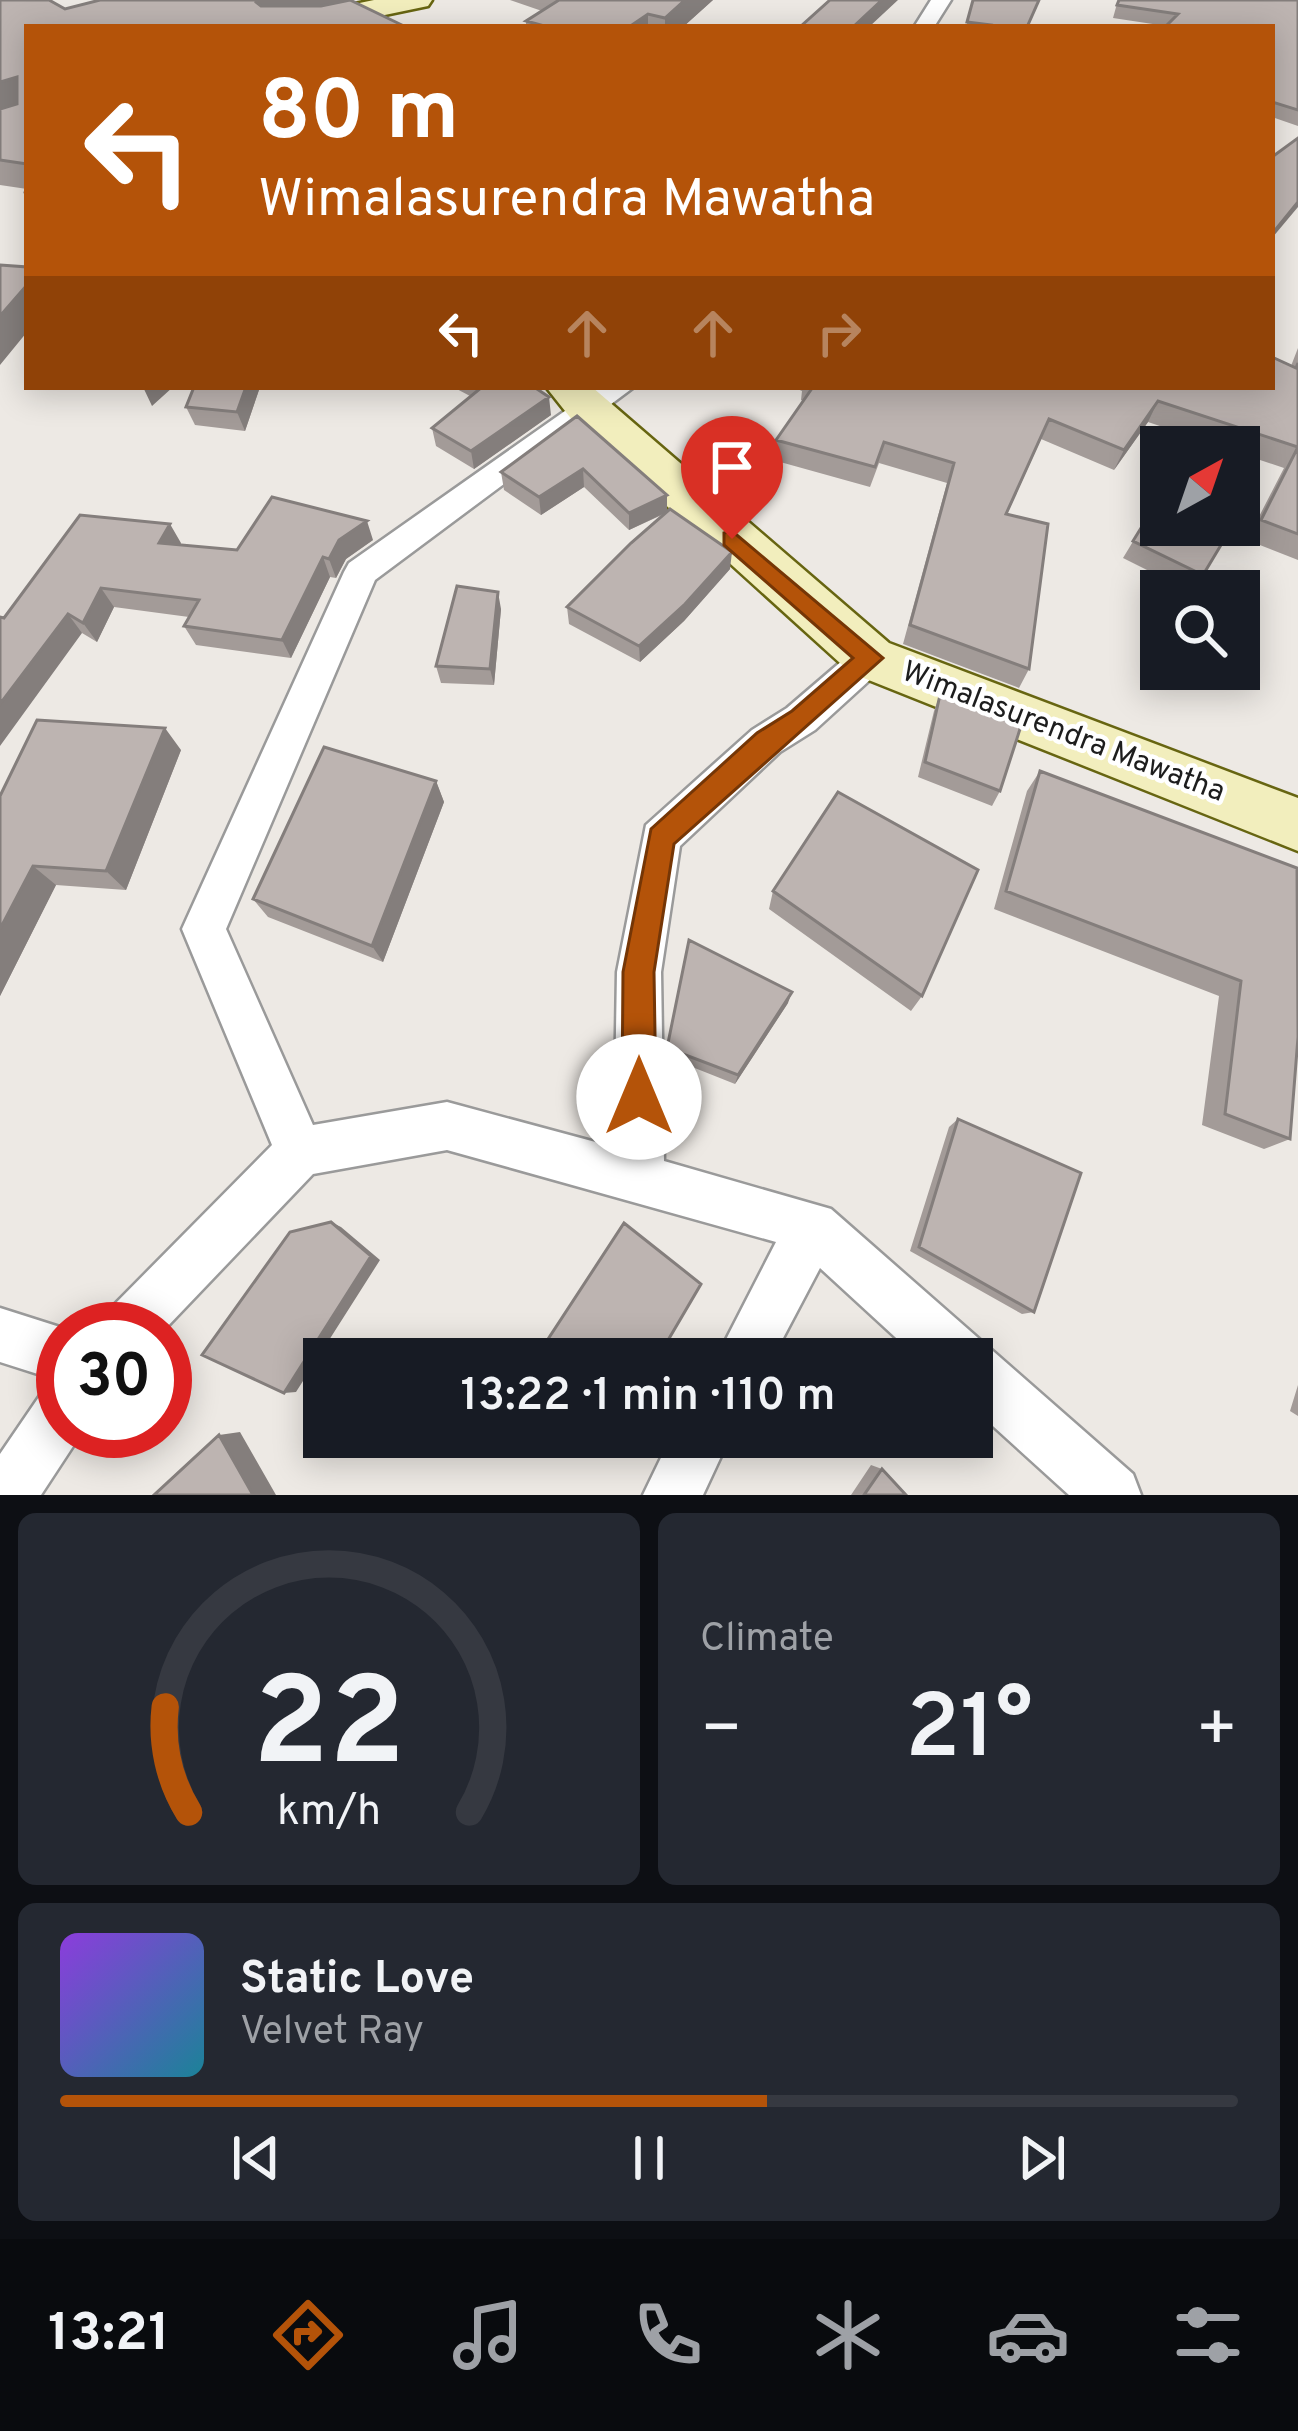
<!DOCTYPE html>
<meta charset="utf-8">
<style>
body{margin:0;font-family:Overpass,sans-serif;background:#242831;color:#f1f3f6;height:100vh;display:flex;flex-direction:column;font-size:45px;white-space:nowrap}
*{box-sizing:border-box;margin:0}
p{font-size:39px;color:#9ea1a6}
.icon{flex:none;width:66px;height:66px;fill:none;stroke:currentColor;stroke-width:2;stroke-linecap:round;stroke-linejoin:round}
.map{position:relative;height:1495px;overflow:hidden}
.side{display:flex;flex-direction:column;gap:18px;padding:18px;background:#0d0f14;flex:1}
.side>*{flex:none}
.guide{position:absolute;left:24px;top:24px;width:1251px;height:366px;border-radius:0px;box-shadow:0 6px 30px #0003;background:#b45309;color:#fff;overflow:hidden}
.needle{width:78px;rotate:40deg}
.tools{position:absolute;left:1140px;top:426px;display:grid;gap:24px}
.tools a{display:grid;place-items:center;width:120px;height:120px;border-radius:0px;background:#171b24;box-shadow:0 6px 30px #0003;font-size:60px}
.speed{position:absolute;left:36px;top:1302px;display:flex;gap:24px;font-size:60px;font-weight:700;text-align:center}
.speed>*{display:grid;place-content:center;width:156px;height:156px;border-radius:50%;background:#171b24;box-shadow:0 6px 30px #0003;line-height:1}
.speed .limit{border:18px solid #d22;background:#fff;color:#111}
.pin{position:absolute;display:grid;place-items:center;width:102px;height:102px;color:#fff;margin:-123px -51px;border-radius:50% 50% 50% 0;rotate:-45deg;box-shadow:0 0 12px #0007}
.pin .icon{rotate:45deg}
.me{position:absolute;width:132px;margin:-66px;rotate:0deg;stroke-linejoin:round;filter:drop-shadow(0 0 9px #0008)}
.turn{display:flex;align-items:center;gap:42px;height:252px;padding:0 36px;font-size:54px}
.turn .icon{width:156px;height:156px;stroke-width:2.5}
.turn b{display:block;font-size:84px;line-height:102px}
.lanes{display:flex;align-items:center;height:114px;padding:0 36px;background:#0003;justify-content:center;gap:60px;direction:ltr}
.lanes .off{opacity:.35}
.big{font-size:90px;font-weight:600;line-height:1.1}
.side .tile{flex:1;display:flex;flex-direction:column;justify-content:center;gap:18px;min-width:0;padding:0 42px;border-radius:18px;background:#242831}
.side .dial{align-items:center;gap:0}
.dial svg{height:312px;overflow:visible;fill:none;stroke:#363941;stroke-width:7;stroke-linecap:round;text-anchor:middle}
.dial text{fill:#f1f3f6;stroke:none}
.song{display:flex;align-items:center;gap:36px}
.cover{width:144px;height:144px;border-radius:18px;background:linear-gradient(135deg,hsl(270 70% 55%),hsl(190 70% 35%))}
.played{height:12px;border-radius:6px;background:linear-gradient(90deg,#b45309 60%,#363941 60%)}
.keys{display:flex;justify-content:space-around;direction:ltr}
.heat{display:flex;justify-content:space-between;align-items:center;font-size:66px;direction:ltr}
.side .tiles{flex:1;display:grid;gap:18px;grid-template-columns:1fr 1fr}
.tile:last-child{grid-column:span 2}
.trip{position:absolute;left:303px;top:1338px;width:690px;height:120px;border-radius:0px;background:#171b24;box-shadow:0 6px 30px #0003;font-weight:600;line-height:120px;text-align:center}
.menu{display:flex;height:192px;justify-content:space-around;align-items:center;background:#090b0e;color:#9ea1a6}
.menu .icon{width:84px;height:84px}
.menu .selected{color:#b45309}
.menu b{font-size:54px;color:#f1f3f6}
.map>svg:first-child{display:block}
</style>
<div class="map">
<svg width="1298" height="1495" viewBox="0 0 1298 1495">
<rect width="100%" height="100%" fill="#ede9e4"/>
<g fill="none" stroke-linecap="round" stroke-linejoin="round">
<g stroke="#9a9a9a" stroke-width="5">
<path id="street" d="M931,0h20l-17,27h-20z
M599,387h35l-259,193 -149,349 87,196 134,-23 167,45 3,-175 29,-147 106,-95 35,-22 70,-60 13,-4 13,4 5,10 -5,10 -68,62 -35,22 -100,94 -19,126 3,189 167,48 302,265 8,21h-72l-97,-88v-48h-53l-99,-91 -48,91h-56l60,-117 -329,-92 -134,24 -148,155h-64l8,-19 163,-165 -90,-216 162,-357 5,-9z
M0,1308l66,21 -3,53 -63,-20z
M63,1383v48h20l-42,64h-41v-41l43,-63z
M671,1437h59l-27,58h-60z"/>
</g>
<g stroke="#676511" stroke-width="5">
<path id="secondary" d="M374,0h58l-4,6 -101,21h-59l4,-6z
M546,387h46l297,256 409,155v53l-447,-178 -278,-252z"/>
</g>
<use href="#street" fill="#fff" fill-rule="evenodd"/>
<use href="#secondary" fill="#f2eebd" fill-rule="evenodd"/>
</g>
<path fill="#a39b98" d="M0,0l27,27v173l-4,-8 4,-3 -27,-4z
M510,0h203l-30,27h-157v-6l16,-10z
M973,0l56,27h-63z
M1118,0h180v126l-26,-9v-90l-106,-1 -53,-8z
M1298,348v212l-51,-20 37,-72 -45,-15v-6h-17l-74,-25 -34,48 -73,-31 -34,75 22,155 -10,19 -116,-44 44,-161 -68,-20 -9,24 -97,-27 3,-20 27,-39 -2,-1 1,-9 -9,-4h479l19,-21z
M260,387l-15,44 -50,-6 -9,-18z
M453,387h81l17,28 -77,54 -38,-23 -4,-18 38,-32z
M577,416l90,79v16l63,58 -46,52 -44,41 -71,-38 -2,-17 97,-93 -35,16 -45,-43 -43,28 -37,-25 -3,-18z
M1157,502l46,73 -10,16h-4l-66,-33z
M373,540l-27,19 -10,19 -6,-1 -39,81 -95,-13 -12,-19 5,-9 -75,-10 -17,35 -15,-9 -78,-15 177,-75 -1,2 57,5z
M501,609l-7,76 -53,-2 -5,-17z
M940,695l60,96 -8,15 -74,-29 16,-66z
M181,750l-55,140 -70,-5 -56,111v-200z
M1040,771l257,97 -7,271 -26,10 -62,-24 17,-129 -225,-87 33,-118z
M436,781l8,21 -61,160 -115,-45 -15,-18z
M773,891l149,105 -11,15 -142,-102z
M788,1003l-53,81 -68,-27v-9z
M958,1119l76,193 -12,2 -112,-63 39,-124z
M1298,1385v31l-8,-5z
M871,1465l11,4 24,26h-55z"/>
<path fill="#847e7c" d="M257,0h96l-85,19 -12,-17z
M685,0h28l-30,27h-18v-9z
M882,0h16l-29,27h-16z
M648,14v13h-19z
M17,77l10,21 -27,14v-30z
M1298,202v5l-26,31v-4z
M27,285v47l-27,33v-49z
M143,387h30l-21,19z
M246,387h14l-15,44 -8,-19z
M549,397l2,18 -77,54 -3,-18z
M1158,401l-10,21 -34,48 10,-20z
M583,469l1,18 -43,28 -2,-18z
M667,495v17l-38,18v-17z
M367,521l6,19 -27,19 -10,19 -7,-19 10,-19z
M170,524l11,19 -10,20 -12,-20z
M732,552l-2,17 -46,52 -44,41 -1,-16z
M323,557l7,20 -39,81 -9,-18z
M101,588l13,19 -17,35 -14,-19z
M498,592l3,17 -7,76 -4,-16z
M68,614l14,19 -82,113v-42z
M165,728l16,22 -55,140 -20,-19z
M436,781l8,21 -61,160 -11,-16z
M33,866l23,19 -56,111v-67z
M792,992l-4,11 -53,81 3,-9z
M331,1222l10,5 39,33 -84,132 -12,1z
M240,1432l36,63h-23l-34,-60z"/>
<path fill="#bdb4b1" stroke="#847e7c" stroke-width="3" d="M0,0h49l16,9 35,-9h157l-1,2 5,4h60l29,-6 56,27h-379v137l-27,-4v-51l17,-5v-27l-17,5z
M559,0h126l-20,18 -17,-4 -19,13h-81l-22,-6z
M830,0h52l-29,27h-53z
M973,0h66l-12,27h-37l1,-2 -24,-3z
M1119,0h179v110l-26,-8v-75h-107l13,-13 -61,-9z
M1298,138v64l-26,32v-77z
M0,265l27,2v18l-27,31z
M1272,357l24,11 2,-5v171l-37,-14 37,-73 -140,-46 -34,49 -75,-31 -43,95 42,10 -19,145 -119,-44 44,-162 -70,-21 -9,25 -99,-27 37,-53h459z
M194,387h52l-9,25 -51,-5z
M482,387h52l15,10 -78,54 -39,-23z
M577,416l90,79 -38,18 -46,-44 -44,28 -38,-25z
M272,497l95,24 -28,19 -10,19 -6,-2 -41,83 -98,-14 15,-26 -98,-12 -18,35 -15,-9 -68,90v-87l4,1 76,-103 90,9 -11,19 78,7z
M1157,502l4,1v22h45l21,10 -24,40 -70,-34z
M670,509l62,43 -47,52 -46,42 -72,-39 64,-64z
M457,586l41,6 -8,77 -54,-3z
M940,695l81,31 -21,65 -75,-29z
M37,720l128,8 -59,143 -73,-5 -33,63v-133z
M324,747l112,34 -64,165 -119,-47z
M1040,771l257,97 1,169 -8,102 -65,-25 16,-133 -235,-90z
M838,792l140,78 -56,126 -149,-105z
M689,940l103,52 -54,83 -71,-27z
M958,1119l123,54 -47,139 -115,-65z
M331,1222l40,34 -87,137 -82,-38 88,-123z
M624,1223l77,61 -44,75h-122z
M219,1435l34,60h-99z
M597,1437h14l-5,8z
M882,1469l24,26h-42z"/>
<path fill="#b45309" stroke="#753606" stroke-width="3" d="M732,531l151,127 -209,186 -20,128 2,125 -5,12 -12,5 -12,-5 -5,-12 1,-125 28,-143 106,-96 35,-22 61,-53 -129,-113v-12z"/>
<g text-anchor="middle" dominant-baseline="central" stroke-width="9" stroke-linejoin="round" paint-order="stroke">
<g font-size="30" fill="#1d1d1d" stroke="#fff">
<text transform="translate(1063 733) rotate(21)">Wimalasurendra Mawatha</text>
</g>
</g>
</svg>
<div class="tools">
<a><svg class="needle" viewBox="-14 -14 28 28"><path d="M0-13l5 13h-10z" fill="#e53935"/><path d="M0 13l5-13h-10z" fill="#9ea1a6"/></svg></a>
<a><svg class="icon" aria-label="search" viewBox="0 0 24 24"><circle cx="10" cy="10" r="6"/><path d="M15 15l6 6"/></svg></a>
</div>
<div class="speed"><div class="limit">30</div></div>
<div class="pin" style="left:732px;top:539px;background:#d93025"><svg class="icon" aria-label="arrive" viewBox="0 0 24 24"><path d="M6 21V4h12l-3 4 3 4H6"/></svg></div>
<svg class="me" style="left:639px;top:1097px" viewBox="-20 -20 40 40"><circle r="19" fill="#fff"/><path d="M0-13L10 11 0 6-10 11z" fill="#b45309"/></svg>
<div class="trip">13:22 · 1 min · 110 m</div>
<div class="guide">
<div class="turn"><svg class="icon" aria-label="left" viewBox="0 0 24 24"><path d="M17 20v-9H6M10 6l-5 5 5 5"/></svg><div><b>80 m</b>Wimalasurendra Mawatha</div></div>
<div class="lanes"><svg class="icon" aria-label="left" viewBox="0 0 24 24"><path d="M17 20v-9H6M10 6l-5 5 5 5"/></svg><svg class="icon off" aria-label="ahead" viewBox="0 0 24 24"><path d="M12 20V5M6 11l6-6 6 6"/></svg><svg class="icon off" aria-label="ahead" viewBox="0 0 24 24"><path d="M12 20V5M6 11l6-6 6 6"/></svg><svg class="icon off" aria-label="right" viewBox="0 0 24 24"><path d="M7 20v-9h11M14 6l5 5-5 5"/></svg></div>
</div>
</div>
<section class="side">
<div class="tiles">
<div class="tile dial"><svg viewBox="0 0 100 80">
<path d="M14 69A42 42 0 1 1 86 69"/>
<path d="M14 69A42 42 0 0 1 8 42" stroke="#b45309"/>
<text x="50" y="56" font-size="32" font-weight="700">22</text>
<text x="50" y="72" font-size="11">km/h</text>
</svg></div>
<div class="tile"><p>Climate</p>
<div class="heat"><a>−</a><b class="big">21°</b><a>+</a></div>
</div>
<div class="tile">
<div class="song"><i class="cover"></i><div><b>Static Love</b><p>Velvet Ray</p></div></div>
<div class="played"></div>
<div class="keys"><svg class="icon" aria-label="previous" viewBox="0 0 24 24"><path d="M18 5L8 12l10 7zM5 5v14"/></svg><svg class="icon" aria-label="pause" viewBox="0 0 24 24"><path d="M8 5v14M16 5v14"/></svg><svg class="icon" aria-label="next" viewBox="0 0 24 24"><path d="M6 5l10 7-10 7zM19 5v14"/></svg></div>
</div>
</div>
</section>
<nav class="menu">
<b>13:21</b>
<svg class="icon selected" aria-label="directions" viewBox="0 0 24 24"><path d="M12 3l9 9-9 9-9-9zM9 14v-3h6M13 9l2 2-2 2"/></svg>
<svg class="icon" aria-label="music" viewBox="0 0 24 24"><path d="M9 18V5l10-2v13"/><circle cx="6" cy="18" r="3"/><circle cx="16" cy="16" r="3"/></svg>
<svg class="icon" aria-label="phone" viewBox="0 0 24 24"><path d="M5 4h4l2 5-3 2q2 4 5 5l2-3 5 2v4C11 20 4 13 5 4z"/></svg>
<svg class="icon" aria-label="climate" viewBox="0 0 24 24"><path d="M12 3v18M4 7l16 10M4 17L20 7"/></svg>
<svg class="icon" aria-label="car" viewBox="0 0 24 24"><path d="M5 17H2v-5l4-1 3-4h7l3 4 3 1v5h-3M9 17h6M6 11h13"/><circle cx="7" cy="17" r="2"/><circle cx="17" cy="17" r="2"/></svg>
<svg class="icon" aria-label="filters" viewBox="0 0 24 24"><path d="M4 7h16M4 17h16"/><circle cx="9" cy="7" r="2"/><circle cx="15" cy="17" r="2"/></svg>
</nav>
